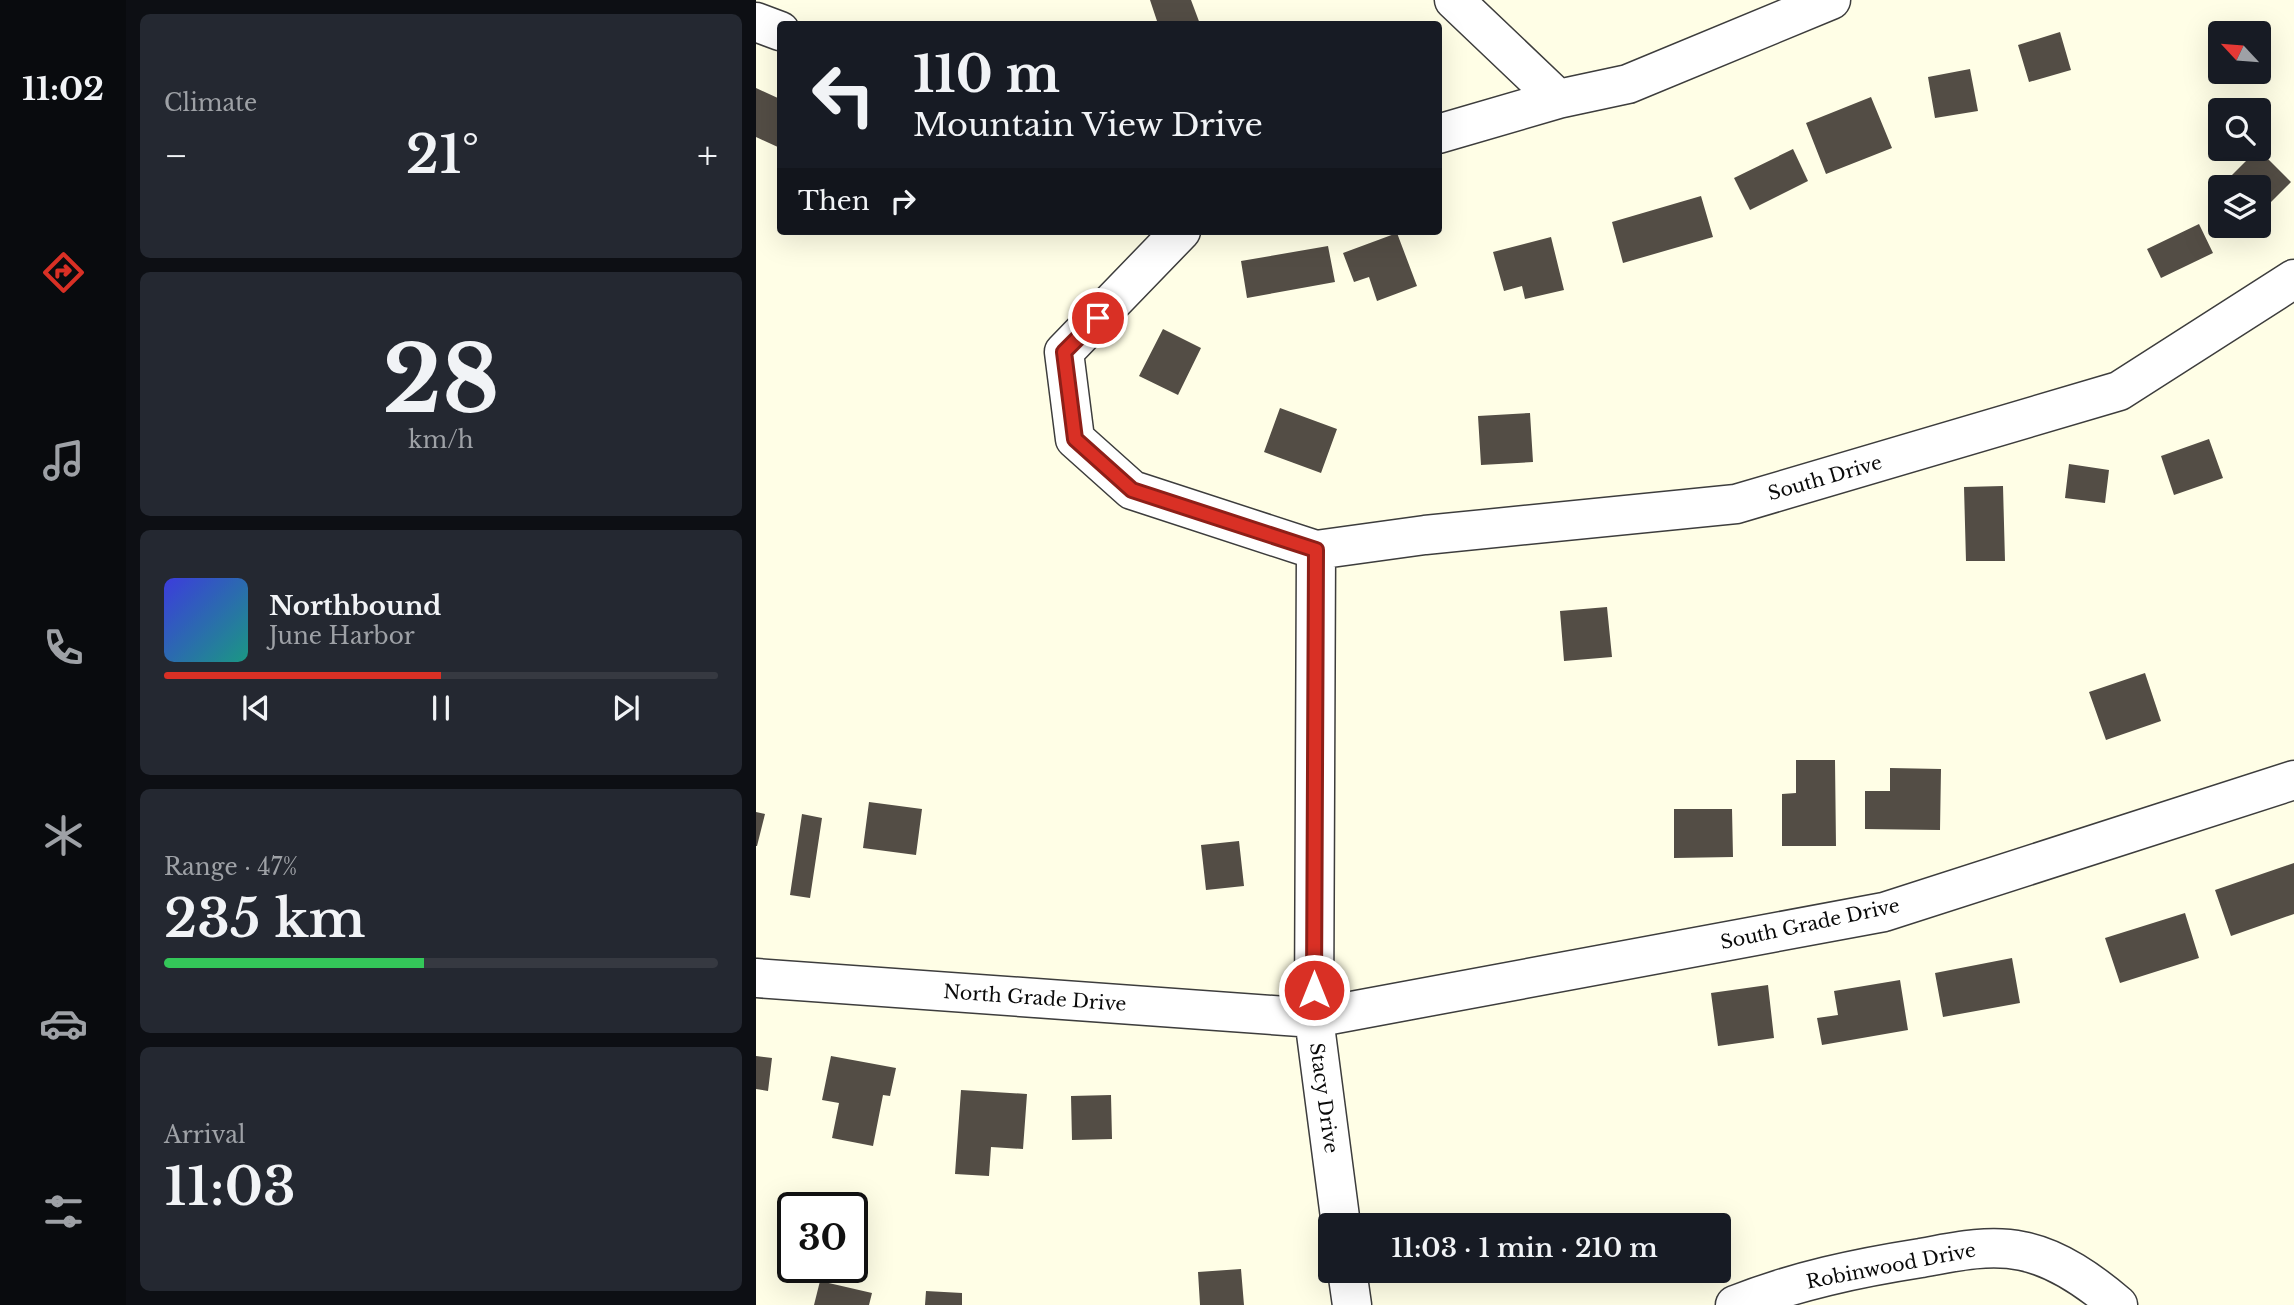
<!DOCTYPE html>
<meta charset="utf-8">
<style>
body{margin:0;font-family:"Libre Baskerville",serif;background:#242831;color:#f1f3f6;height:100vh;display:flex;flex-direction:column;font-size:26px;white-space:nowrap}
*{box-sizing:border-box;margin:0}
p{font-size:23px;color:#9ea1a6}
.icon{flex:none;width:38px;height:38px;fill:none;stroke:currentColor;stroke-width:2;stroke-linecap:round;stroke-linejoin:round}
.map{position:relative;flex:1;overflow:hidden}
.side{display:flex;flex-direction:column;gap:14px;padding:14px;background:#0d0f14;width:630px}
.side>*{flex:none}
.hud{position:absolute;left:21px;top:21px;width:665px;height:214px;border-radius:7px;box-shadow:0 7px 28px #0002;background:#171b24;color:#f1f3f6;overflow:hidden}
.needle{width:46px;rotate:296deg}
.buttons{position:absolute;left:1452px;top:21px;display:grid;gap:14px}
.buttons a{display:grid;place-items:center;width:63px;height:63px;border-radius:7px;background:#171b24;box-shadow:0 7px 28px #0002;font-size:35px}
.speed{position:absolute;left:21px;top:1192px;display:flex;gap:14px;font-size:35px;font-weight:700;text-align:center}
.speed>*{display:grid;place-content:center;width:91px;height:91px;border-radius:50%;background:#171b24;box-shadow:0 7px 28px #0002;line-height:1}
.speed .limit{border:4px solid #111;border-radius:10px;background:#fff;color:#111}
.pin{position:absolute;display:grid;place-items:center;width:60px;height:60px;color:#fff;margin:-30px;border:4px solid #fff;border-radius:50%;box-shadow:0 2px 7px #0007}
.me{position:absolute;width:77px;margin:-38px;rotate:0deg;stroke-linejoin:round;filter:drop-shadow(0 0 5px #0008)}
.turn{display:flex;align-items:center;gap:24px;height:147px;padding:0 21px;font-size:32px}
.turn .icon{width:91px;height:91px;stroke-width:2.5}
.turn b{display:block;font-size:49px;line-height:60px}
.then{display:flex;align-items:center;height:66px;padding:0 21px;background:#0003;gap:14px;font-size:26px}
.big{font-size:52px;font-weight:600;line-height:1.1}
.side .card{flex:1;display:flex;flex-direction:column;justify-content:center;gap:10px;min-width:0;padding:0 24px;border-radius:10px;background:#242831}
.side .dial{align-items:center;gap:0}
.dial b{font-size:91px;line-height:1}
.song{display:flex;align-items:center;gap:21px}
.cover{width:84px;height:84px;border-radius:10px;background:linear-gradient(135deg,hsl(240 70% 55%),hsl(170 70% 35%))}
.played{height:7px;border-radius:4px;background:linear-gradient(90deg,#d93025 50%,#363941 50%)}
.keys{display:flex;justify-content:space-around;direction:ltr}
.heat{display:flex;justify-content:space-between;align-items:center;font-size:38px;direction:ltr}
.charge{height:10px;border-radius:5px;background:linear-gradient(90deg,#34c759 47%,#363941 0)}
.trip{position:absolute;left:562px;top:1213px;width:413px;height:70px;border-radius:7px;background:#171b24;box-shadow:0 7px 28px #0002;font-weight:600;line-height:70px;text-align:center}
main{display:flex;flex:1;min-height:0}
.tab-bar{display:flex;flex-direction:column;width:126px;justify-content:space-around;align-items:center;background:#090b0e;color:#9ea1a6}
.tab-bar .icon{width:49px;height:49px}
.tab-bar .on{color:#d93025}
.tab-bar b{font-size:32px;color:#f1f3f6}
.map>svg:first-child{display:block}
</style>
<main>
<nav class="tab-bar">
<b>11:02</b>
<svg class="icon on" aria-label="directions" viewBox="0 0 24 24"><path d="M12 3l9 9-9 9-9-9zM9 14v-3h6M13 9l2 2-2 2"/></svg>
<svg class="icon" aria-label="music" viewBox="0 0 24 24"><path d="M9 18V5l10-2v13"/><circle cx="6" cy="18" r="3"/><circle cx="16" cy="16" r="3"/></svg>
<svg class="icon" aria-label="phone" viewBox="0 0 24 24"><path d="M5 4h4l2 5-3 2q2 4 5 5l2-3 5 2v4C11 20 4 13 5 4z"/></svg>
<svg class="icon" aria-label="climate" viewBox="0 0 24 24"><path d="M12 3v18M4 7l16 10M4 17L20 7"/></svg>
<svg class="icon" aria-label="car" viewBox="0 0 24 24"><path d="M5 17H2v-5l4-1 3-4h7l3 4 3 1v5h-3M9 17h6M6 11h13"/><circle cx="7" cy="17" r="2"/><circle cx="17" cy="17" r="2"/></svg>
<svg class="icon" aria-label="filters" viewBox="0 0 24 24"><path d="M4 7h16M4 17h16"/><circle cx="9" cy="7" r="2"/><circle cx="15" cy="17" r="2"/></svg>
</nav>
<section class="side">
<div class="card"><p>Climate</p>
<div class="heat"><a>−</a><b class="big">21°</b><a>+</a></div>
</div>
<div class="card dial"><b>28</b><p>km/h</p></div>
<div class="card">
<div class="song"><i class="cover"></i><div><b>Northbound</b><p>June Harbor</p></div></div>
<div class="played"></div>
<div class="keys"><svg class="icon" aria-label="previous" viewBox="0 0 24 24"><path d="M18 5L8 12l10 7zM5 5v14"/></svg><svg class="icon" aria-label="pause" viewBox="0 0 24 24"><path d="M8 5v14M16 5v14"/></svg><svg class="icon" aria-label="next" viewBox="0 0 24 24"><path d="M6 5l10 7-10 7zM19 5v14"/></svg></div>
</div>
<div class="card"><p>Range · 47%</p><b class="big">235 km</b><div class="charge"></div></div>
<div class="card"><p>Arrival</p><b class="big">11:03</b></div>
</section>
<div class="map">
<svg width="1538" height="1305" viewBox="0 0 1538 1305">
<rect width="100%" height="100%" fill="#fffee6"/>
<path fill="#534d45" d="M394,0h41l9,24h-42z
M1304,32l11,38 -42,12 -11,-37z
M1214,69l8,42 -43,7 -7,-41z
M0,88l24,11v49l-24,-11z
M1115,97l21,51 -66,26 -20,-51z
M1037,149l15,32 -58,29 -16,-32z
M1502,149l33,33 -32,32v-27l-38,-1z
M945,196l12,41 -90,26 -11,-41z
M1443,224l14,29 -52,25 -14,-29z
M641,233l20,53 -40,15 -8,-24 -15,5 -11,-29z
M795,237l13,53 -39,9 -3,-13 -18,5 -11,-39z
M572,246l7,36 -88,16 -6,-37z
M407,329l38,19 -23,47 -39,-19z
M524,408l57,21 -16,44 -57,-21z
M774,413l3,49 -52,3 -3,-49z
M1453,439l14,39 -49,17 -13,-39z
M1313,464l40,6 -4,33 -40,-5z
M1247,486l2,75h-39l-2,-74z
M851,607l5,50 -48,4 -4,-50z
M1389,673l16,48 -55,19 -17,-48z
M1040,760h39l1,86h-54v-52l14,-1z
M1134,768l51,1 -1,61 -75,-1v-38h25z
M113,802l53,7 -6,46 -53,-7z
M918,809h58l1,48 -59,1z
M0,812l9,2 -8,32h-1z
M46,814l20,4 -12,80 -20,-3z
M483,841l5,45 -38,4 -5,-45z
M1538,863v51l-63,22 -16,-46z
M1429,913l14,45 -79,25 -15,-45z
M1256,958l8,45 -77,14 -8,-44z
M1144,980l8,50 -86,15 -5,-27 21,-3 -4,-24z
M1012,985l6,53 -56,8 -7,-53z
M0,1056l16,2 -4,33 -12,-2z
M75,1056l65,12 -6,28 -7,-1 -10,51 -41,-8 7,-35 -17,-3z
M205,1090l66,4 -4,55 -32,-2 -2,29 -34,-2z
M355,1095l1,44 -40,1 -1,-44z
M485,1269l3,36h-44l-2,-33z
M64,1281l52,12 -3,12h-55z
M170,1291l36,2v12h-37z"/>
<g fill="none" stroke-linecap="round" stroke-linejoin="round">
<g stroke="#3d3d3d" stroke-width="41">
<path id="minor" d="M698,0l104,99
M0,22l24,9
M682,134l120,-35 70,-15 203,-84
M425,231l-117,121 11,87 57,51 184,60 109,-15 311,-31 383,-113 175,-112
M560,550l-2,468 27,207
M0,978l558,40 570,-106 410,-132
M591,1270l5,35
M979,1305c61,-24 122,-37 186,-47 32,-6 68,-14 101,-7 36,7 69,31 96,54"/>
</g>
<use href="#minor" stroke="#fff" stroke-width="38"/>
</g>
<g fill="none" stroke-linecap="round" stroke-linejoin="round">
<g stroke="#8d1f18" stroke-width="18">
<path id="route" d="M342,318l-34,34 11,87 57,51 184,60 -2,440"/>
</g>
<use href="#route" stroke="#d93025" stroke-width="12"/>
</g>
<g text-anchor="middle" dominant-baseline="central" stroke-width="7" stroke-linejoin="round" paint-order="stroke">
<g font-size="19" fill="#0a0a0a" stroke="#fff">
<text transform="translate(1069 478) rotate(-16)">South Drive</text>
<text transform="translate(1054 924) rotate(-12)">South Grade Drive</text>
<text transform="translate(279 998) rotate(4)">North Grade Drive</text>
<text transform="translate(568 1098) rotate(82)">Stacy Drive</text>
<text transform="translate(1135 1266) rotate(-11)">Robinwood Drive</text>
</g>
</g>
</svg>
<div class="buttons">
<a><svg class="needle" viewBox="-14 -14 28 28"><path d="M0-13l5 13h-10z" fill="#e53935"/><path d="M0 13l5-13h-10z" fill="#9ea1a6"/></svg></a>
<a><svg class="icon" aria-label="search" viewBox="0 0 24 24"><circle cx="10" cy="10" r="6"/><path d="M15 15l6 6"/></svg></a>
<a><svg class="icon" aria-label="layers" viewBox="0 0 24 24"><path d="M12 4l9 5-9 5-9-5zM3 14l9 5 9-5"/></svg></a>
</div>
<div class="speed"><div class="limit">30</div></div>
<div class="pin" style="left:342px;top:318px;background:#d93025"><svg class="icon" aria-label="arrive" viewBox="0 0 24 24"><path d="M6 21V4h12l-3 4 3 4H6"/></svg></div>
<svg class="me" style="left:558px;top:990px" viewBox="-20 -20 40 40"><circle r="17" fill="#d93025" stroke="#fff" stroke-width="3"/><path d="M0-11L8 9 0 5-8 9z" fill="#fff"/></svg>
<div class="trip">11:03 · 1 min · 210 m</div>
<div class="hud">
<div class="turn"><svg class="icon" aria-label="left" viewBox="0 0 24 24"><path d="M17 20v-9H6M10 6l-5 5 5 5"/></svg><div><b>110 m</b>Mountain View Drive</div></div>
<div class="then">Then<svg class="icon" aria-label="right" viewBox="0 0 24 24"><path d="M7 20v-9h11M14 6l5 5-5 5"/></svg></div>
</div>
</div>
</main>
